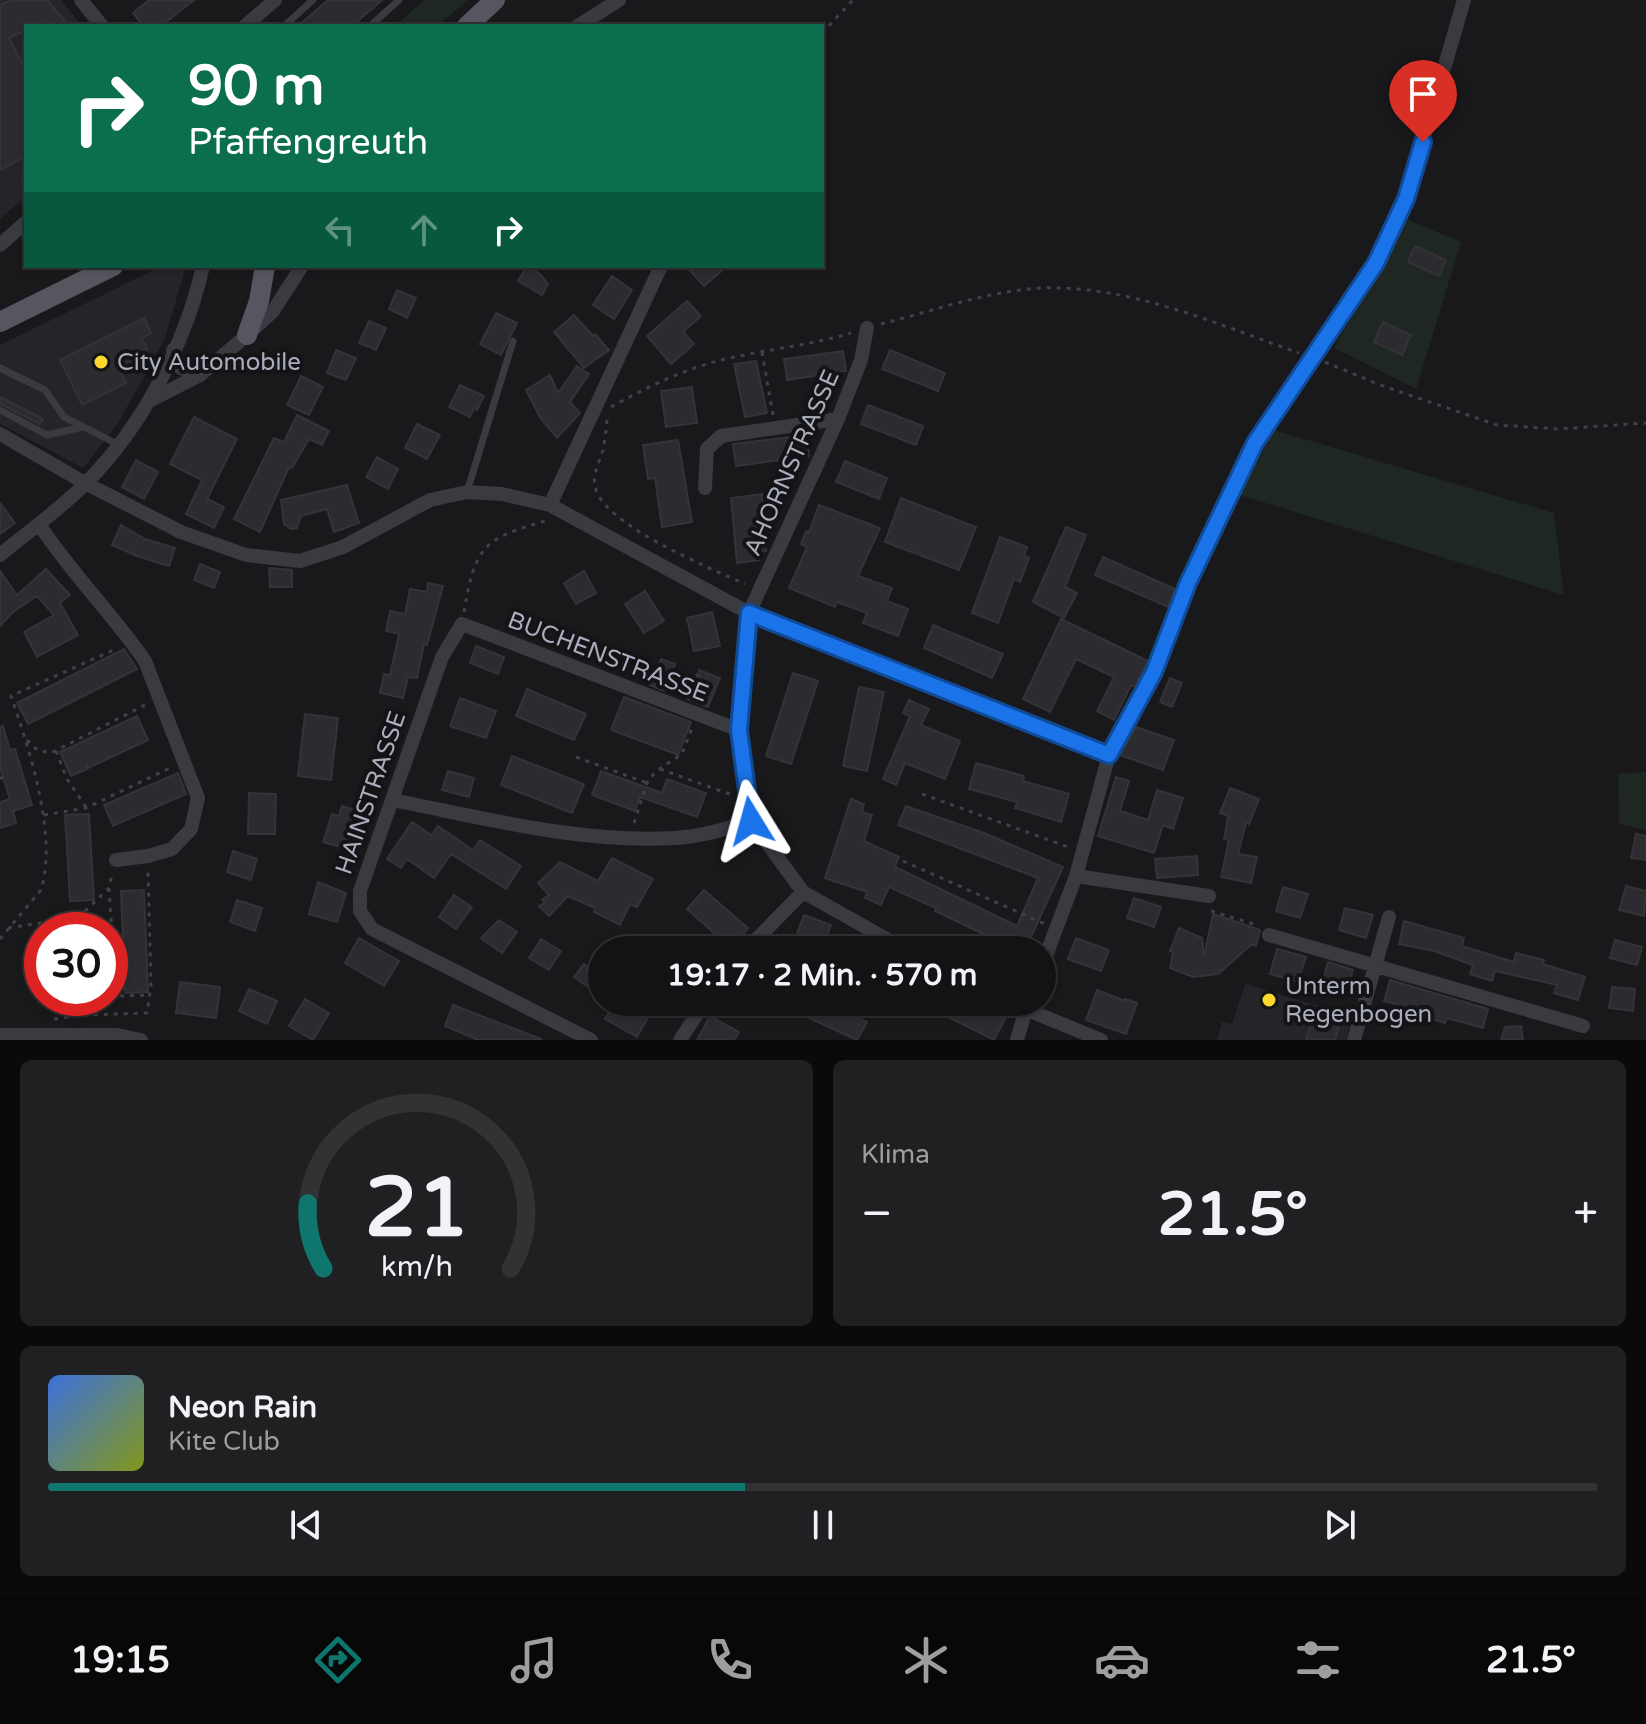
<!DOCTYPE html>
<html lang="de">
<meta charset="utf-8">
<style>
body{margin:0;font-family:"Varela Round",sans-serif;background:#202022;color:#f1f3f6;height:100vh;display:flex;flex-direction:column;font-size:30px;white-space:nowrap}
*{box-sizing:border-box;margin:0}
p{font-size:26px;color:#9d9ea0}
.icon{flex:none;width:44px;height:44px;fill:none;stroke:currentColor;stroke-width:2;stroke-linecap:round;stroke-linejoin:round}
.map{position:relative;height:1040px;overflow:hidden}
.side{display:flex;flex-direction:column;gap:20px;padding:20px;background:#0a0a0c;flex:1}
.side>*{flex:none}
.guide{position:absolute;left:24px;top:24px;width:800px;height:244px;border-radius:0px;box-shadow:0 2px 6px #0004,0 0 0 2px #323234;background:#0b6e4f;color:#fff;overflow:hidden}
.speed{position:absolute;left:24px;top:912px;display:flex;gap:16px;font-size:40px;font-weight:700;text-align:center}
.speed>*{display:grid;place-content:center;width:104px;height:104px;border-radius:50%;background:#131315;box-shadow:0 2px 6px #0004,0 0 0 2px #323234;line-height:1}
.speed .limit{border:12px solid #d22;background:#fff;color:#111}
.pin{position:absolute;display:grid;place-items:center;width:68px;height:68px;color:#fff;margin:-82px -34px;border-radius:50% 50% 50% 0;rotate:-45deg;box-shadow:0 0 8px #0007}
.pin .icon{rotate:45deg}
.me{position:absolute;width:88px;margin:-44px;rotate:352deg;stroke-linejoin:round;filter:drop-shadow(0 0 6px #0008)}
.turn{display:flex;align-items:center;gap:28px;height:168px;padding:0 32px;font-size:36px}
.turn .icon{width:104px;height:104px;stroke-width:2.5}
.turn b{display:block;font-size:56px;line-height:68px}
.lanes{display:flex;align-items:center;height:76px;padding:0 32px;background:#0003;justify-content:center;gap:40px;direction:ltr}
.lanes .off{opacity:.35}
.big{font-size:60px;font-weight:700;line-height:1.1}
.side .widget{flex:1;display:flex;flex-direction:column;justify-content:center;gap:12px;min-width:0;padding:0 28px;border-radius:12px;background:#202022}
.side .dial{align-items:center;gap:0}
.dial svg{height:208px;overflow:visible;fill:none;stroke:#323234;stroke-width:7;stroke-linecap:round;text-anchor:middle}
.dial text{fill:#f1f3f6;stroke:none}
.song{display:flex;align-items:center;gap:24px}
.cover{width:96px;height:96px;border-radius:12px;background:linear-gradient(135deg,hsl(220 70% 55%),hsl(70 70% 35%))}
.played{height:8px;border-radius:4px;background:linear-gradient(90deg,#0f766e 45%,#323234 45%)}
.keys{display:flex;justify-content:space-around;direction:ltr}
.heat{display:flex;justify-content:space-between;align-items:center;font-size:44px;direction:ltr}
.side .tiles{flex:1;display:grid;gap:20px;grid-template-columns:1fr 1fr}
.widget:last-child{grid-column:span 2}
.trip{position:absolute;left:588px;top:936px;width:468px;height:80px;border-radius:40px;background:#131315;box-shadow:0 2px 6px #0004,0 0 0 2px #323234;font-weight:700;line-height:80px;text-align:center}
.menu{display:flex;height:128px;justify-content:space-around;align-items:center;background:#080808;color:#9d9ea0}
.menu .icon{width:56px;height:56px}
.menu .current{color:#0f766e}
.menu b{font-size:36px;color:#f1f3f6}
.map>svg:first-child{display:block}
</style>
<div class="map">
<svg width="1646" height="1040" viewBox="0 0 1646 1040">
<rect width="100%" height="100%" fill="#19191c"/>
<path fill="#252529" d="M0,0h61l21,26h-56v170l-26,23z
M162,266h24l-21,72 -48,87 -34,43 -83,-44v-79z
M1245,984l107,32 -6,24h-129l5,-18 10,2z"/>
<path fill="#1e2721" d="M424,0h44l-31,26h-42z
M1408,220l53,22 -45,147 -82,-41z
M1274,430l280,83 10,82 -324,-100z
M1646,772v58l-27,-6 -1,-50z"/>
<path fill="#2c2c30" stroke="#343338" stroke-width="2" d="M12,0h35l22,26h-20l-5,-6 -11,6h-7v4l-17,8 17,33v85l-26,14v-165z
M149,0h45l-33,26h-18l-10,-13z
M328,0h54l-30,26h-54z
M1415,246l31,14 -7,16 -31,-14z
M527,266l12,7 9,11 -6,11 -24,-14z
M686,266h41l-23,20z
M612,276l20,14 -18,29 -21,-14z
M397,290l19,8 -9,20 -18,-9z
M687,301l14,15 -18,16 11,12 -23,20 -24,-28z
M496,313l21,10 -16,32 -21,-11z
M574,315l19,21 2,-2 14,16 -25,18 -30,-36z
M144,318l7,15 -10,5 6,10 -5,15 -21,10 5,10 -44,22 -22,-45z
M369,321l17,7 -10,22 -17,-7z
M1383,322l28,13 -9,20 -28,-13z
M336,350l20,8 -10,22 -19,-7z
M890,350l55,23 -7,18 -56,-22z
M843,351l3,20 -59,9 -3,-21z
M756,361l11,52 -22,4 -11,-53z
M577,366l12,8 -19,28 10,11 -23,25 -16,-19 -15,-29 24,-15 8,18z
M301,376l22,11 -14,28 -22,-10z
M460,385l24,11 -7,14 -3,-2 -4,9 -21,-10z
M692,387l5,36 -31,4 -5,-36z
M0,397l43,22 -3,5 -40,-20z
M868,405l55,21 -7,19 -55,-21z
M297,415l32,16 -7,14 -13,-6 -17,29 -3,-1 -29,65 -26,-13 40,-81 10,4z
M194,417l43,22 -30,60 17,8 -10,21 -28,-14 16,-34 -32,-16z
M417,424l23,11 -13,24 -22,-11z
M799,436v7l8,-1 2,14 -73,10 -3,-22z
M678,440l14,82 -30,5 -7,-49 -7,1 -5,-34z
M377,457l21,12 -10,20 -22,-12z
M136,460l22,12 -14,27 -22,-12z
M845,461l42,17 -8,21 -43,-17z
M347,485l12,38 -25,9 -7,-23 -26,7 -4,12 -6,1 -7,-5 -3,-24z
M762,494l4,28h-4l4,29 -8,2 1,7 -22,3 -6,-65z
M901,498l75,29 -17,43 -74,-28z
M0,503l15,20 -15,11z
M819,505l61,23 -22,48 34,12 -5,13 21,8 -10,27 -35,-13 4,-10 -30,-11 -2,5 -46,-19 18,-41 -6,-3 5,-13 3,1z
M121,525l24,14 30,9 -6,18 -32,-10 -25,-11z
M1066,527l20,8 -21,52 12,6 -13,25 -31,-16z
M1000,537l27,10 -3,9 5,2 -9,24 -6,-3 -16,44 -26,-10z
M1103,557l72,32 -7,18 -73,-32z
M200,564l20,8 -6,16 -20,-8z
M269,568l23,2v17h-22z
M46,569l24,26 -10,8 18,32 -41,22 -13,-25 30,-17 -17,-19 -24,16 -13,14v-55l17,24z
M584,571l12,22 -20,11 -12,-21z
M428,583l15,3 -16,59 -3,-1 -7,34 -9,-1 -5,21 -23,-5 4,-19 6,1 9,-41 -13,-3 4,-20 15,3 5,-25 17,3z
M645,591l19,30 -20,12 -19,-29z
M712,612l8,34 -26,5 -7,-33z
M1061,619l87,42 -13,26 -4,-2 -17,35 -17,-9 17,-34 -38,-18 -26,53 -27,-13z
M933,625l70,29 -11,24 -68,-30z
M476,646l28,11 -6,17 -28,-11z
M124,649l13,20 -109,55 -11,-21z
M661,659l14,5 -11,27 -14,-6z
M699,670l21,8 -12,29 -21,-8 10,-25 4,7z
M793,673l25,8 -27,83 -25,-8z
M1170,678l12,5 -10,24 -12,-5z
M859,687l25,5 -17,79 -24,-5z
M527,689l59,25 -12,26 -58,-24z
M624,697l67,25 -13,33 -67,-25z
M460,698l36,13 -10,27 -36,-12z
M909,700l20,9 -8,16 39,16 -15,38 -40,-16 -9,22 -13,-6 27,-63 -7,-3z
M305,714l33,4 -7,62 -33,-4z
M137,716l11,24 -60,28 -1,-3v4l-16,7 -11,-24z
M3,726l7,24 5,-1 17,56 -19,6 3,12 -16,5v-26l10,-3 -10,-31v-41z
M1136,727l38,13 -11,30 -43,-15z
M512,756l72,28 -12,29 -71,-28z
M976,763l48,13 -1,5 46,13 -8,28 -46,-14 2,-6 -48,-13z
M448,771l26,7 -5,19 -27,-7z
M601,771l61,22 5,-14 39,14 -9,24 -57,-20 -5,14 -43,-16z
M178,773l8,21 -73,32 -9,-21z
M1116,777l13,4 -9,30 28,9 9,-30 26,8 -10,31 -10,-4 -9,28 -56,-17z
M1230,788l29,11 -10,25 -3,-1 -8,31 19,3 -6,26 -30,-6 8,-37 -5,-1 4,-23 -8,-3z
M249,793l27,1 -1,40h-27z
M851,799l13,5 -2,8 10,3 -8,26 35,16 -4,10 122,59 21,-48 -140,-53 8,-19 78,27 79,34 -38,83h-7l-45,-21 -38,-18 1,-3 -47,-21 -8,18 -16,-7 2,-6 -42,-14z
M342,806l17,5 -11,38 -25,-7 9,-28 7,2z
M89,814l5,86 -24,1 -5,-86z
M412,822l19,13 7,-9 35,24 7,-10 41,26 -15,23 -55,-35 -17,24 -27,-19 -6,9 -14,-9z
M1636,834l10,2v24l-15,-2z
M233,851l24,8 -6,21 -24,-8z
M1197,856l1,19 -41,3 -2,-19z
M612,858l41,21 -16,28 -7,-3 -10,21 -26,-13 1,-4 -27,-12 -19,20 -10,-10 6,-3 -3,-3 7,-5 -11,-12 22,-21 38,19z
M318,882l28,11 -9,29 -28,-8z
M1626,886l20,5 -2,25 -25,-6z
M1283,887l25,7 -8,24 -24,-7z
M144,890l4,102 -23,1 -4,-102z
M704,890l44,38 -17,20 -44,-39z
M454,895l18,12 -16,22 -17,-12z
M1134,898l27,9 -7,20 -27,-9z
M237,900l25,8 -7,23 -25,-9z
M1345,908l28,7 -7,23 -27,-8z
M1213,914l47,16 -4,16 -4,-2 -34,30 -25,3 -23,-9 3,-16 -3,-1 9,-23 23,10 2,18z
M804,915l27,10 -10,25 -27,-8z
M499,920l18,12 -15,21 -21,-15z
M1404,921l60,17 -2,8 52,16 2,-9 28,7 -1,4 42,13 -7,23 -24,-7 3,-8 -62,-14 -3,10 -22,-7 3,-9 -39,-14 -35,-7z
M359,938l40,23 -15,25 -39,-23z
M1076,938l33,12 -8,21 -33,-12z
M541,939l20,12 -12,19 -20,-12z
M1615,940l27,7 -5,18 -27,-7z
M1277,949l29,8 -8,25 -28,-8z
M1328,962l25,8 -6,21 -25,-7z
M584,964l18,11v8l-7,9 -21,-15z
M1390,980l98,29 -5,19 -36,-10 -2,5 -25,-8 2,-4 -38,-10z
M180,982l40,5 -4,31 -40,-5z
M1612,987l23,2 -2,22 -24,-3z
M249,989l28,12 -10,23 -28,-13z
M1097,990l28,11v-2l12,4 -11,31 -40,-14z
M305,999l24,14 -16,27 -24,-14z
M615,1002h20l16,10 -14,25 -32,-18z
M774,1002h51l42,20 -10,18z
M918,1002h46l41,17 -11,21z
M453,1005l88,34v1h-63l-33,-14z
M1314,1014l26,8 -5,18h-29z
M710,1016l29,16 -5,8h-37z
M1521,1026l2,14h-22l4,-13z"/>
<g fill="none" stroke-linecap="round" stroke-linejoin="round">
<path stroke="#404148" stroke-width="3" stroke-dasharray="4 6" stroke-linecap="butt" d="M822,33l31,-33
M881,324c52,-13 106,-33 160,-36 90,-3 175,36 258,65
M762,352l11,63
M1325,362l55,23 117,40 61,4 88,-6
M611,407c38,-21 77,-40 119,-49 40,-9 81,-13 121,-25
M607,420c-1,10 -2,21 -4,30 -3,12 -11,23 -8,36 6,38 115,82 150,98
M464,612c11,-67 20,-74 85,-92
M27,740l10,10 14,3 96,-49
M56,751l11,28 19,28
M576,757l71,26
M660,769l72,26
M0,778h3
M922,794l149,54
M44,815l42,-7 84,-40
M634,823l13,-40 8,-11 27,-18 10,-26
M903,861l142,63
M109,888l7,105 6,3 27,-1
M1211,911l46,14
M79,917v13
M8,928l71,-11 30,-29 3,-14
M0,939l41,-49c17,-55 -12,-141 -30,-194l107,-48
M80,998l7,17
M54,1019l33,-4 60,-2 4,-28 -3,-115"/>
<path stroke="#3a3a41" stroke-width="7" d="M284,26l29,-26
M370,26l29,-26
M25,177l1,-1
M0,368l45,22 19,27 53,27
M0,410l47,25 36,-8
M467,492l46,-151"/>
<path stroke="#3a3a41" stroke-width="14" d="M81,0l21,26
M245,26l30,-26
M578,26l41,-26
M0,245l26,-23
M867,328l-6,32 -23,59 -89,194 -10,117 12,91 52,71 103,58
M173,350l8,18 19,7
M149,401l51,-26 47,-40 26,-24 29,-45
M0,434l85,49 96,49 65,23 54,6 43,-14 87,-47 37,-8 35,2 48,11 199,108 360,142
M705,488l2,-39 14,-13 117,-17
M550,505l111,-239
M39,524c31,48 73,89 106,137l53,137 -7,31 -19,20 -24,7 -32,4
M0,555c28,-23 59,-45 85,-71 58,-58 100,-139 118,-218
M392,800c93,18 186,43 281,38 27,-1 53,-9 78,-17
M1076,876l133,20
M1269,935l314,91
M746,950l57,-58
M1042,966l34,-90 33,-121 45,-83 34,-89 67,-140 121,-180 30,-64 58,-199
M1008,1002l93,38
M0,1035h117l24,5
M591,1040l-219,-111 -12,-18v-20l82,-234 20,-33 277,106
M680,1040l25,-38
M1017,1040l11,-38
M1354,1040l35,-123"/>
<path stroke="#555660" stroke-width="20" d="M467,26l28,-26
M0,322l113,-56
M247,335l12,-34 6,-35"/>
</g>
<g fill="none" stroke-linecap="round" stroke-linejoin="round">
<g stroke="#114b97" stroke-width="20">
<path id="route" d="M751,821l-12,-91 10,-117 360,142 45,-83 34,-89 67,-140 121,-180 30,-64 17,-57"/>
</g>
<use href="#route" stroke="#1a73e8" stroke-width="14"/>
</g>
<g fill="#ffd82e" stroke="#141417" stroke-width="3">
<circle cx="101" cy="362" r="8"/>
<circle cx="1269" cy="1000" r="8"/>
</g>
<g text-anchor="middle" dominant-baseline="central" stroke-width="8" stroke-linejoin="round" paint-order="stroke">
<g font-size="24" fill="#aaadbc" stroke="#141417" text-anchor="start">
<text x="117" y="362">City Automobile</text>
<text x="1285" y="986">Unterm<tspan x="1285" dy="28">Regenbogen</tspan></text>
</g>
<g font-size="24" fill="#aaadbc" stroke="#141417">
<text transform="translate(792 463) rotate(-66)">AHORNSTRASSE</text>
<text transform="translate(608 657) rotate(21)">BUCHENSTRASSE</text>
<text transform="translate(371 793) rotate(-71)">HAINSTRASSE</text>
</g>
</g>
</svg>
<div class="speed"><div class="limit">30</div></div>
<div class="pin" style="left:1423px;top:142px;background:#d93025"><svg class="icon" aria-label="arrive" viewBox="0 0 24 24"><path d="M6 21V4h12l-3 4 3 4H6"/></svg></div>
<svg class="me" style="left:751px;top:821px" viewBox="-20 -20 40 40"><path d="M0-17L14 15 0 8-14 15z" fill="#1a73e8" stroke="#fff" stroke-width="4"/></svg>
<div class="trip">19:17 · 2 Min. · 570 m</div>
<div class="guide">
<div class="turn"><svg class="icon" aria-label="right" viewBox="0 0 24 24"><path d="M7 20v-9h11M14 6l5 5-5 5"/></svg><div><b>90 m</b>Pfaffengreuth</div></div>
<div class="lanes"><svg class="icon off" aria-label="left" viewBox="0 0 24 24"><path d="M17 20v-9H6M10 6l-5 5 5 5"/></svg><svg class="icon off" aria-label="ahead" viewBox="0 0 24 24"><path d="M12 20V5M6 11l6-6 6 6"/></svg><svg class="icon" aria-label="right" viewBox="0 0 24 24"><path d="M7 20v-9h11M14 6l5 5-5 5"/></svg></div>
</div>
</div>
<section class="side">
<div class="tiles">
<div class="widget dial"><svg viewBox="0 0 100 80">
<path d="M14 69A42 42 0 1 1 86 69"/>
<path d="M14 69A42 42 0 0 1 8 44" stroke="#0f766e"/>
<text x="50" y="56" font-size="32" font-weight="700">21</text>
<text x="50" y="72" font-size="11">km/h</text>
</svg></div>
<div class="widget"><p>Klima</p>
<div class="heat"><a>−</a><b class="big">21.5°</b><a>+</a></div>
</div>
<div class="widget">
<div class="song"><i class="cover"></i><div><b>Neon Rain</b><p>Kite Club</p></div></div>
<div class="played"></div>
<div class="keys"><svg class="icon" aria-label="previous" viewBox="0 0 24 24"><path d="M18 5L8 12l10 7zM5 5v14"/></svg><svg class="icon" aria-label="pause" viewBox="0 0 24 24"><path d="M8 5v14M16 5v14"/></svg><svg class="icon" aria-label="next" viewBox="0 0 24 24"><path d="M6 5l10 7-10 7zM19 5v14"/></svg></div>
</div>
</div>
</section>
<nav class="menu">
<b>19:15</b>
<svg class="icon current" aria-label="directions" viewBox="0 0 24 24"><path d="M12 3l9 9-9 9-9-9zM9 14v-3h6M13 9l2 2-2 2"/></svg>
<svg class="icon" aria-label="music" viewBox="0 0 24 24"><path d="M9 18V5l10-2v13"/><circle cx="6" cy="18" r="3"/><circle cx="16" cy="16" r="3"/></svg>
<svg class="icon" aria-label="phone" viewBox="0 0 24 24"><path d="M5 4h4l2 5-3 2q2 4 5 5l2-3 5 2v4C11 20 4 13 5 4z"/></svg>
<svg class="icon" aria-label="climate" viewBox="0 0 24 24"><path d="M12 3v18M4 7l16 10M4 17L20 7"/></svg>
<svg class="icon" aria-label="car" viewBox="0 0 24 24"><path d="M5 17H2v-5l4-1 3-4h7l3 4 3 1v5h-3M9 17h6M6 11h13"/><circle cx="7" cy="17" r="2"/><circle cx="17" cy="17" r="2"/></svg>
<svg class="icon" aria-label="filters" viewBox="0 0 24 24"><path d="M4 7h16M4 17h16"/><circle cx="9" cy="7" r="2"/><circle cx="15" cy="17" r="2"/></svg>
<b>21.5°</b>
</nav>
